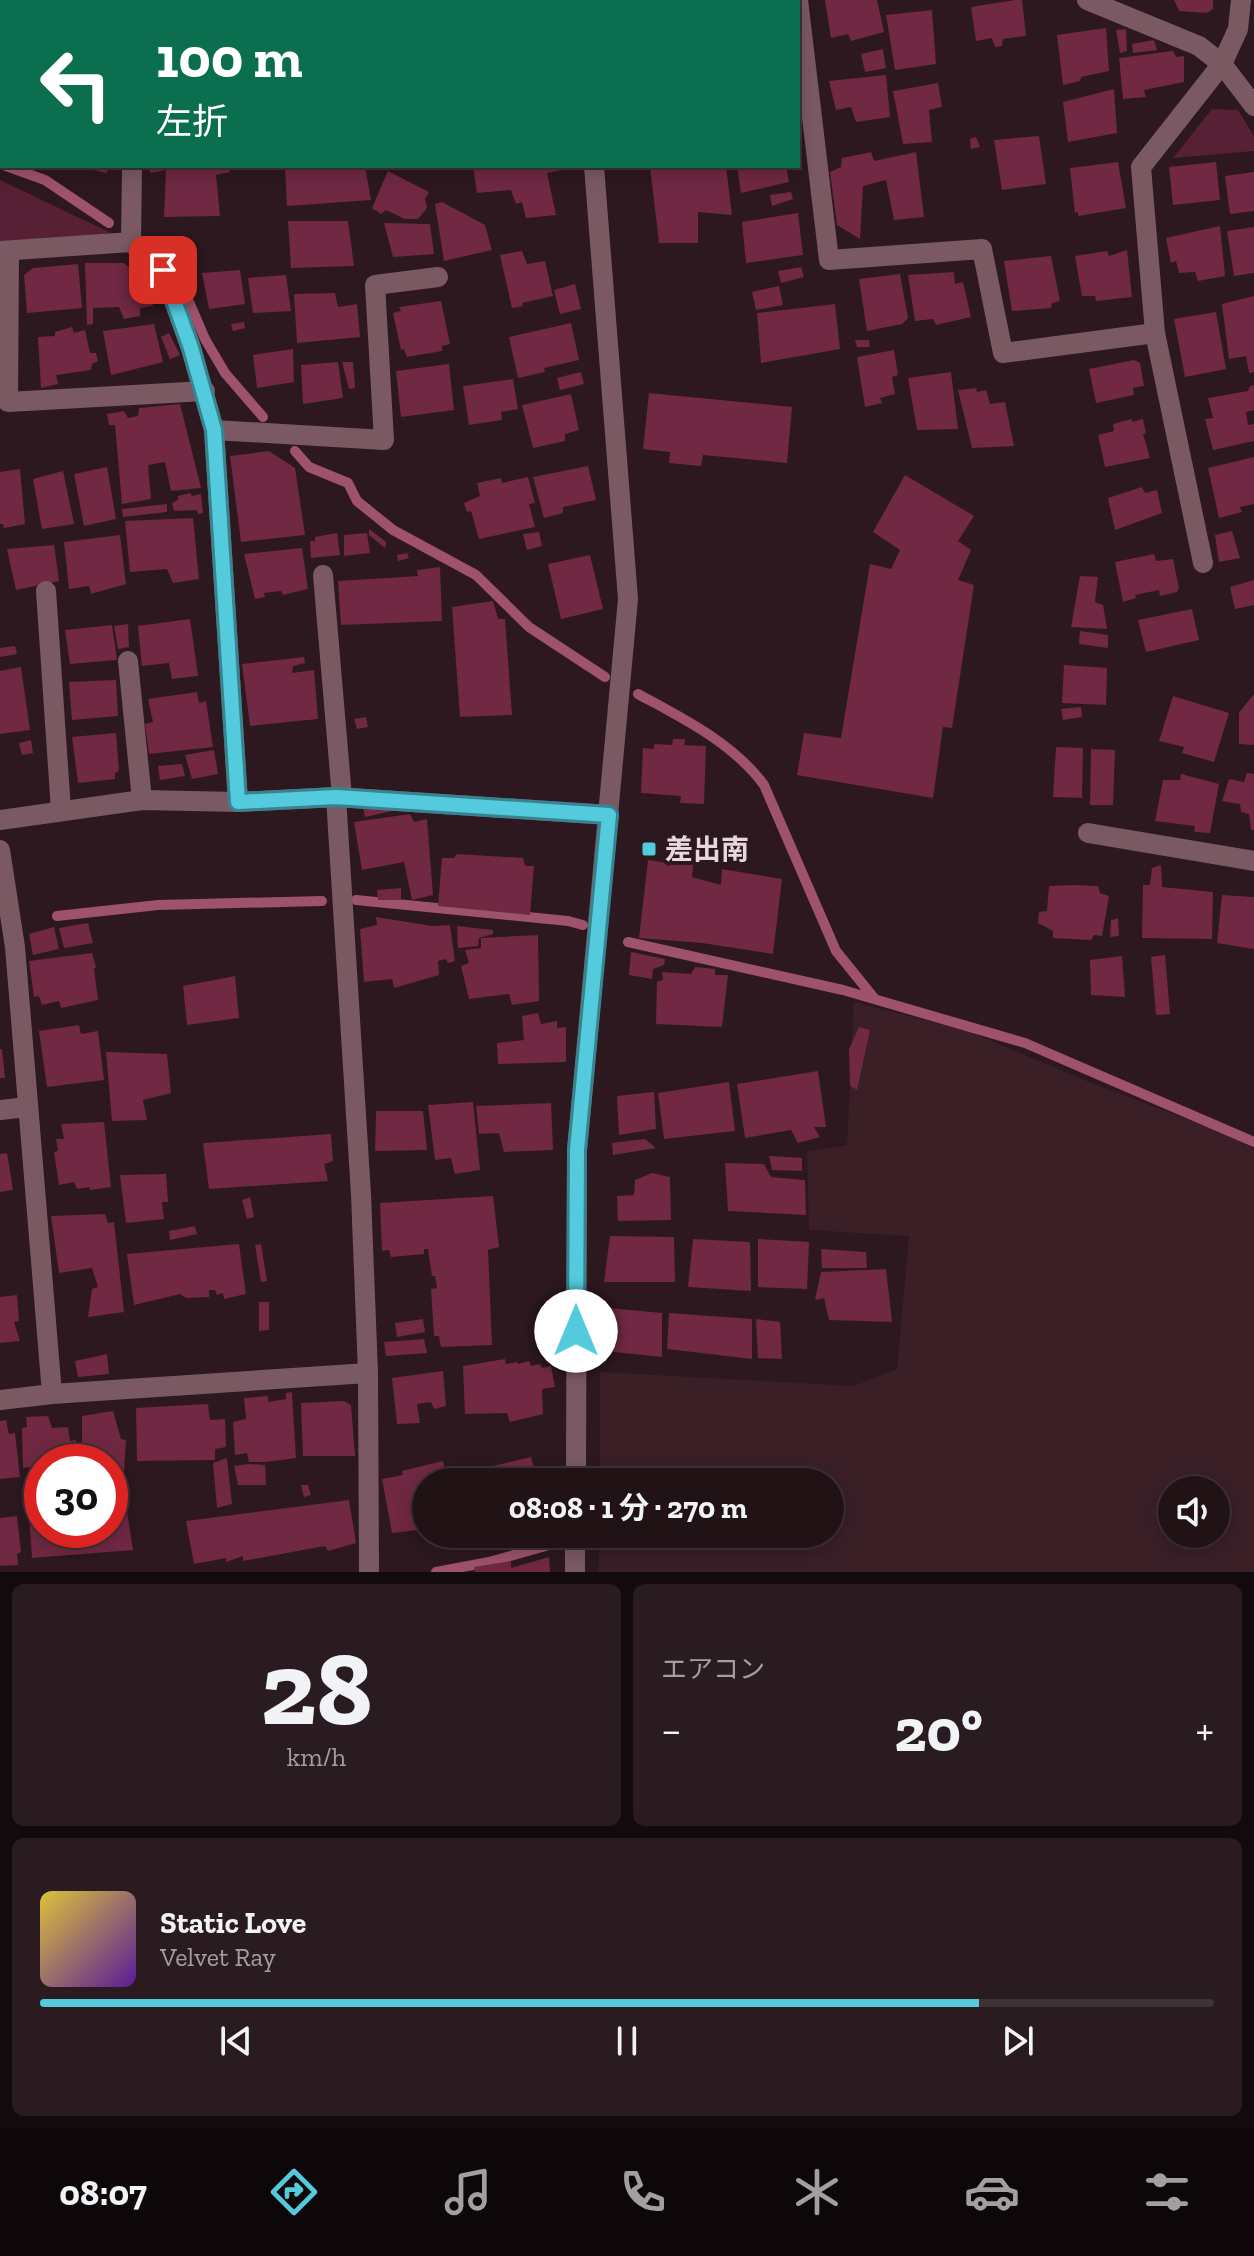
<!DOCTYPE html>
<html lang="ja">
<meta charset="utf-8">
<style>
body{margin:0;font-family:"Zilla Slab","Noto Sans JP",serif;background:#291b1f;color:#f1f3f6;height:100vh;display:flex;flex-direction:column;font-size:30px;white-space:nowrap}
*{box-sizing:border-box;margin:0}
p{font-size:26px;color:#a29ea1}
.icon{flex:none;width:44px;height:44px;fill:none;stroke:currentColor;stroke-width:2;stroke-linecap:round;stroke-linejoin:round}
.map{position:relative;height:1572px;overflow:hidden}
.panel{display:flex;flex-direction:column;gap:12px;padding:12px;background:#120a0c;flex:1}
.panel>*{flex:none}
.guide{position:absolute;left:0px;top:0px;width:800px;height:168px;box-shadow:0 4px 20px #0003,0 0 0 2px #3e3235;background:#0b6e4f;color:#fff;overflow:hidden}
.controls{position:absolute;left:1158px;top:1476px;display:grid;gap:16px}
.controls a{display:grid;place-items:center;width:72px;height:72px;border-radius:50%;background:#211216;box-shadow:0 4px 20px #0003,0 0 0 2px #3e3235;font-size:40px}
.speed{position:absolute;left:24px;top:1444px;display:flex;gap:16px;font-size:40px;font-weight:700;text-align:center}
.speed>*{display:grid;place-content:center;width:104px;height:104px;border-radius:50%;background:#211216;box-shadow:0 4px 20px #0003,0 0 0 2px #3e3235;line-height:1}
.speed .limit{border:12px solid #d22;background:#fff;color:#111}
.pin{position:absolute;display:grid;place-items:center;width:68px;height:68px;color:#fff;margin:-34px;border-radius:16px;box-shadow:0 4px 12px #0006}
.me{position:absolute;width:88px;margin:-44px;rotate:0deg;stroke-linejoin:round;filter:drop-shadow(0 0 6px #0008)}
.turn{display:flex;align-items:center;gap:28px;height:168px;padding:0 24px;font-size:36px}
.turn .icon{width:104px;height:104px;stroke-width:2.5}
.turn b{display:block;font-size:56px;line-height:68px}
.big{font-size:60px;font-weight:700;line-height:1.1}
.panel .card{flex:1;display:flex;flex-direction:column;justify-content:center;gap:12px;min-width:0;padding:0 28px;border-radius:12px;background:#291b1f}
.panel .dial{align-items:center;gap:0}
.dial b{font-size:104px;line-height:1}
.song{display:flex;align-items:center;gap:24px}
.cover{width:96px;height:96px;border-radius:12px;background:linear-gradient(135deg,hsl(50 70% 55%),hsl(270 70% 35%))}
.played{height:8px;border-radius:4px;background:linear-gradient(90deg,#54cadd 80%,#3e3235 80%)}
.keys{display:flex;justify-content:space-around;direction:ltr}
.heat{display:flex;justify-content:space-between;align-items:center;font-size:44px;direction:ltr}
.panel .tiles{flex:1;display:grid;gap:12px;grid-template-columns:1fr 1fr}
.card:last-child{grid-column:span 2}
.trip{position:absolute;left:412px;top:1468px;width:432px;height:80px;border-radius:40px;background:#211216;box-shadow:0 4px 20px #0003,0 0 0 2px #3e3235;font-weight:700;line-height:80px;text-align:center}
.tab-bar{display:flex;height:128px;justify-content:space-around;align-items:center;background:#0d0709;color:#a29ea1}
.tab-bar .icon{width:56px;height:56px}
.tab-bar .selected{color:#54cadd}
.tab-bar b{font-size:36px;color:#f1f3f6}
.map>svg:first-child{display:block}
</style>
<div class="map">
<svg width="1254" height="1572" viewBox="0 0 1254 1572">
<rect width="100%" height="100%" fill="#2c181e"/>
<path fill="#3a1f27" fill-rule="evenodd" d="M854,1002l114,29 121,51 137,52 28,15v423h-655v-38h231v-52h-230v-110l254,14 43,-17 12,-133 -100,-6 -2,-78 40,-7zM1172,1490h44v44h-44z"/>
<path fill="#572034" d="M1212,109l26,1 16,26v15l-81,7z
M0,180l111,53 -111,12z"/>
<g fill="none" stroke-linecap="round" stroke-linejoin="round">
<path stroke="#9e526b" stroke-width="10" d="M6,166l39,14 64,43
M174,267l31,72 20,34 38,44
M295,451l14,16 39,16 9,18 36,29 83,45 53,52 76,50
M638,694c46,25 95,49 126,91l72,166 38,47
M356,900l212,21 15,4
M57,916l101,-11 164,-4
M628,942l215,48 182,53 229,99
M436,1572l53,-10 64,-18"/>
</g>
<path fill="#702843" d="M825,0h52l7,32 -33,9 -3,-7 -17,4z
M1015,0h7l4,36 -23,3 -1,7 -7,1 -3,-9 -16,3 -5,-34z
M1174,0h39v9l-6,4 -28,-2z
M932,10l4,54 -41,6 -9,-55z
M1106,28l3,43 -28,6 -1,4 -17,4 -6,-50z
M1126,29l1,22 -7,2 -4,-23z
M1154,40l3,10 -24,3 -1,-9z
M883,49l3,19 -21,4 -4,-18z
M1173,51l3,6 8,-1v26l-40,8 2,7 -23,2 -4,-41z
M886,75l4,42 -34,5 -5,-15 -15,3 -7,-29z
M938,83l4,24 -13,3 3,32 -29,2 -10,-53z
M1114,89l3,44 -49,9 -5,-40z
M1039,136l7,48 -44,6 -8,-50z
M976,137l4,10 -9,2 -1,-10z
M871,152l3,9 42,-9 8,65 -30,3 -8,-40 -23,6 -3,53 -23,-14 -7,-53 11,-5 1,-9z
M1118,162l8,46 -48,8v-4l-3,1 -5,-45z
M1216,162l4,38 -47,5 -4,-38z
M76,166h32l-1,7z
M150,166h79l1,6 -14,3 4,41 -56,1 2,-47 -16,3z
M285,166h80l6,34 -84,6z
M473,166h88l1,4 -15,3 9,42 -30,3 -4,-16 -6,2 -5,-14 -34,3z
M650,166h76l6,49 -34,-3v31h-39z
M737,166h49l3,16 -48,11z
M388,171l41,21 -4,7 2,9 -9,11h-13l-19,-9 -5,4 -9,-6z
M1254,172v39l-24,3 -5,-38z
M791,192l2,7 -21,7 -2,-11z
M442,202l43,23 7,25 -48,11 -9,-57z
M798,213l5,42 -57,8 -4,-41z
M288,221h60l6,45 -63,2z
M384,223l46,1 4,30 -41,3z
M1220,226l5,50 -27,5 -3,-9 -16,1 -3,-12 -5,2 -5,-25z
M1254,227v46l-20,3 -7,-45z
M1127,250l5,47 -36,4 -1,-5h-13l-7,-40 32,-5 2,5z
M522,251l5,13 18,-3 8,35 -31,7 1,3 -11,2 -12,-53z
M1051,256l9,45 -8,2 -1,5 -39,3 -8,-50z
M85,263h39l24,20 5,23 -13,2v8l-16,3 -5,-12 -26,1v16l-6,1z
M78,264l4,44 -55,5 -3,-38 9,-7z
M801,267l3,10 -23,6 -3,-12z
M240,270l5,34 -36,5 -7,-36z
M954,272l1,12 8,-2 8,35 -35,8 -3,-6 -18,2 -7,-46z
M900,274l8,44 -6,6 -35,7 -8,-52z
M286,275l5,36 -38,2 -5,-35z
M575,284l6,25 -21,5 -6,-24z
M779,286l4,19 -27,5 -4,-18z
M335,293l3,14 19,-3 3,33 -63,6 -3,-49z
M1254,296v76l-5,1 -3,-17 -17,3 -7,-55z
M441,301l9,43 -8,2v5l-35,6 -3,-8 -3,1 -8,-37 8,-2 -2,-4z
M835,304l5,45 -79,14 -4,-50z
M1216,312l10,57 -41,8 -11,-58z
M244,322l1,6 -12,3 -2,-7z
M571,323l8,37 -35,8 1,4 -27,6 -9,-41z
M154,324l9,38 -52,13 -8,-44z
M72,327l2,6 11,-3 5,23h6l2,8 -6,3 -1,6 -35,5 2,9 -17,4 -3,-51 17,-1v-4z
M169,333l11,22 -10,4 -9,-22z
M855,340h14l1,7h-13z
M293,349l1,33 -37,6 -4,-33z
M894,350l4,25 -6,2 3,17 -15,4 2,5 -17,4 -8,-50z
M1134,360l6,3 4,23 -11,2 1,7 -38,8 -7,-34z
M338,362l5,36 -40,6 -2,-39z
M342,362h11l2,26 -6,1z
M449,364l5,46 -53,7 -5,-46z
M581,372l3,12 -24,6 -3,-12z
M951,372l7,57 -41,1 -9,-52z
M513,379l5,30 -17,3 1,8 -33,5 -6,-39z
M1254,385v25l-8,2 2,13 6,-1v17l-41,9 -8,-31 8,-1 -5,-20 40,-7 2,-5z
M976,388l1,4 9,-2 4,14 15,-2 9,44 -42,2 -14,-58z
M649,393l143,14 -5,56 -84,-8 -2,11 -32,-3 1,-11 -27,-3z
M571,394l8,36 -14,4v7l-32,7 -11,-43z
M180,404l21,84 -30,3 -6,-29 -17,3 3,34 -29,5 -7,-79h-6l-2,-11 17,-3 4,7 10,-2 1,-8z
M1132,419v3l11,-3 3,14 -3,1 7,24 -45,9 -7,-32 16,-4 -1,-7z
M269,451l26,17 10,67 -64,7 -11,-86z
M1254,457v47l-14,3 2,5 -23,6 -11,-50z
M588,466l8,34 -33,7v6l-19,5 -11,-41z
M107,467l9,52 -32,7 -10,-52z
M20,469l5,55 -21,4 -1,-4h-3v-52z
M63,471l11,53 -32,5 -9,-50z
M905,475l69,41 -16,25 13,9 -13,30 16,5 -22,143 -9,-1 -10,71 -136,-23 7,-42 37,5 29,-174 21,5 9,-19 -27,-18z
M528,477l7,26 -6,1 6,23 -56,12 -8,-28 -4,1 -3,-9 16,-7 -3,-13 24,-5 1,5z
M1142,487l3,6 12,-3 5,23 -47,17 -7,-32z
M190,493l2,3 9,-2 2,19 -5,1 -1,-4 -23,1 -2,-8 6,-3v-4z
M167,504v8l-44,5 -1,-8z
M193,518l6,61 -26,4 -6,-14 -37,3 -5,-51z
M369,529l17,13 -1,6 -16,-13z
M1232,531l8,27 -21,4 -4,-27z
M539,532l3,14 -15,4 -4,-16z
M337,533l3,22 -29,3 -1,-17h5v-4z
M367,533l3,20 -26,3v-21z
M120,535l6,49 -35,10 -2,-8 -20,3 -5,-47z
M54,545l5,36 -43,9 -9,-41z
M302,548l6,41 -25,6 -2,-4 -17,2 1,4 -10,2 -11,-45z
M407,553l2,5 -11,3 -1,-6z
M1154,554l2,7 17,-2 6,29 -2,4 -17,4 -1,-6 -24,5 1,3 -13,4 -8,-40z
M590,555l13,54 -42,10 -13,-55z
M440,567l2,54 -101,4 -3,-44 80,-5 -1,-6z
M1080,576l18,1 -3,25 8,3 4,24 -36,-2z
M1254,580v25l-19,4 -5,-22z
M493,601l5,18h7l7,96 -52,2 -8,-110z
M1192,609l7,31 -53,12 -8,-32z
M190,619l8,57 -26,3 -3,-16 -27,3 -4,-40z
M128,624l1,23 -11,2 -4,-23z
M112,625l5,35 -47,4 -5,-34z
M1080,631l28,4v13l-29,-4z
M15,646l2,8 -17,3v-9z
M304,657l1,6 -12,3 -1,7 22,-3 4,49 -68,7 -8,-62z
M1064,665l43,3 -1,37 -44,-2z
M21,667l9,63 -30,4v-63z
M116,680l2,36 -46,4 -3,-38z
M197,692l2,11 7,-2 7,46 -64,7 -4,-30 8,-2 -5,-23z
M1254,694v51l-15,-1v-31z
M1173,696l56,17 -15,49 -32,-9 2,-6 -25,-6z
M1081,707l1,10 -19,3 -2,-11z
M366,717l2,10 -11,2 -3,-10z
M116,733l3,38 -4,2v6l-37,4 -6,-46z
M673,739h12l-1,6 22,1 -2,58 -24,-1 1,-7 -40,-3 2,-45 11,1v-5l18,1z
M31,740l2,13 -11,2 -3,-12z
M1056,747l27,1 -1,50 -29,-1z
M1091,749l24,1 -2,55h-23z
M214,750l4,24 -26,5 -7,-24z
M182,764l3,12 -25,4 -2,-14z
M1247,773l7,1v56h-3l-2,-16 -8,-2 -1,-8 -18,-3 7,-22 15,3z
M1181,774l38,10 -9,49 -16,-1 1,-6 -40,-5 8,-41h17z
M363,808l29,2v1l-27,6z
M410,814l4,8 13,-3 6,76 -21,5 -8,-38 -42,8 -8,-48z
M679,853l15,1 -2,23 29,8 1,-16 60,10 -9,75 -71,-11 -63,-5 9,-78 30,5z
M457,854l66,4 2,8h9l-4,49 -92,-9 4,-48h12z
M1161,865l1,22 51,5 -1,47 -70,-1 1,-53h7l2,-17z
M1073,885l25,1 2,7 9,3 -7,40 -8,-1 -3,5 -38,-2v-7l-15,-8 1,-11 8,-1 2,-25z
M401,888v12h-23l-1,-10z
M1222,895l32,2v52l-37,-6z
M376,917l56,9 18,-1 5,36 -7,2 -2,-4 -8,2 1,14 -45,13 -2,-9 -28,3 -4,-53 17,-4z
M1118,918l1,18 -9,1 1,-17z
M88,923l5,20 -29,5 -5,-20z
M457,926l36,4v4l-18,5 4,-1 -1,8 -20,2z
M54,927l5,22 -26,6 -4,-21z
M538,935l1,66 -27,4 -3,-11 -40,5 -8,-33 8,-3 -4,-13 16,-2v-10z
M631,952l34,7 -1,6 -11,4 -1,10 -23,-4z
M92,953l4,14 -2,2 4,31 -37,8 -2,-7 -17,4 -3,-9 -5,1 -5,-36z
M1165,955l5,59 -14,1 -5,-58z
M1122,956l3,41 -34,-2 -1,-35z
M695,967l20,2v6h13l-6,52 -66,-3 1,-42 6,-2 -1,-8 29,2z
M235,976l4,42 -52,7 -4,-39z
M538,1013l3,11 16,-3v7l9,-1v35l-68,2 -1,-21 27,-3 -2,-24z
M79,1025l2,9 17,-3 6,49 -57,7 -8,-56z
M859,1027l11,3 -13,60 -7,-4 -1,-37z
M0,1049h2l3,29h-5z
M106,1052l61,2 4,39 -28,7 4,20 -35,1z
M818,1071l8,56h-12l6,10 -22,6 -7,-13 -46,8 -8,-54z
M729,1082l6,49 -71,8 -6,-46z
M654,1092l2,37 -37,6 -2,-39z
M473,1102l7,68 -25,4 -4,-16 -16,2 -7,-55z
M551,1103l2,47 -49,2 -5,-19 -20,1 -3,-28z
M376,1111h47l4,39 -52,1z
M104,1122l7,65 -21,3 -1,-3 -12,2 -3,-7 -15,3 -5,-33 4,-1 -2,-12h8l-3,-15z
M331,1134l2,27 -9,3 4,17 -119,8 -6,-46z
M645,1139l11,9 -43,7 -1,-12z
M7,1153l6,37 -13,2v-38z
M769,1156l33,2v13l-30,-1z
M725,1163l39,1 7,13 34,3 1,35 -78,-4z
M652,1173l18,4 1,43 -53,1 -1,-25 17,-1 1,-15z
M166,1174l2,28h-6l2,17 -38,4 -6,-48z
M493,1196l6,51 -11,3 4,95 -51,2 -2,-11h-5l-3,-47 6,-1 -2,-12h-3l-4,-27h-4v5l-33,3 -2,-7 -7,1 -2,-48z
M250,1197l4,20 -7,2 -5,-19z
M105,1214l3,9 6,-1 10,90 -36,5 4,-28 6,-2 -6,-19 -33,5 -8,-57z
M195,1226l2,8 -27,6 -1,-9z
M610,1236l64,1 1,45h-71z
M693,1239l57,3 1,49 -63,-4z
M758,1239l51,3 -2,47 -49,-2z
M239,1244l7,50 -22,5 -1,-6 -6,2 -2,-5h-6v7l-23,1 -6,-4 -46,11 -7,-51z
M261,1244l6,37 -6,1 -6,-37z
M821,1249l45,3 1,16h-45z
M886,1269l6,53 -63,-2 -5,-22 -9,2 6,-28z
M17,1295l2,26 -5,1 6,19 -20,2v-46z
M259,1302h10v28l-10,1z
M608,1308l54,5v44l-57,-6z
M669,1313l83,6v40l-85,-10z
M423,1319l2,13 -28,5 -2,-14z
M756,1319l24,3 2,37 -24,-1z
M424,1339l3,14 -41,3 -2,-14z
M107,1354l2,20 -31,3 -3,-16z
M505,1359l1,5 11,-2 1,2 11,-3 2,5 9,-2 2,4 9,-2 4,21 -13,2 1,25 -33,8 -3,-9 -42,1 -2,-48z
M443,1371l3,35 -12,3 -3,-7 -14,2 3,19 -23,1 -5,-46z
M292,1392l4,66 -30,4h-17l-2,-9 -12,2 -2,-33 13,-3 -2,-21 24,-2v6l18,-3v-6z
M344,1401l7,4 4,51h-52l-2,-53z
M208,1404l2,16 15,-1 1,28 -11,2v11l-78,1 -1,-53z
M113,1411l8,28 5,1 -3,47h-13v-25h-28v-46z
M48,1416l4,12 16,-1 2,14 6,-1v22h-34v4l-19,2 -1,-40 5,-1 -1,-10z
M6,1420l3,14 6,-1 5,44 -20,2v-58z
M531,1457l6,25h-66l-3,-10z
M227,1458l5,46 -15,4 -4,-45z
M443,1461l4,19 16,-4 1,6h-38v47l-34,4 -10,-54 21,-4 -1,-4z
M249,1464l16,1 1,20h-28l-4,-19z
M301,1485h7l3,10 -7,2z
M34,1490l1,13 -10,1 -3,-12z
M349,1500l7,43 -28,8 -3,-5 -82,15v-5l-17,6v-4l-32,6 -8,-43z
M126,1505l7,45 -101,8 -3,-43 13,-2v17h68v-24z
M17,1516l4,36 -4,2 1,11 -18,1v-48z
M549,1557l1,15h-75l-1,-5 37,-6v7z"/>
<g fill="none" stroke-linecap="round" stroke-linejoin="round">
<path stroke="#7b5963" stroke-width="20" d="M175,2v-2
M9,251l-1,151 197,-11
M323,575l19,222
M46,591l15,219
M128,661l14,139"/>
<path stroke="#7b5963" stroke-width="20" d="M91,0l4,2
M581,0v2
M798,0l31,260 153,-11 21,104 152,-20
M1087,0l112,46 23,18 32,42
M223,2l18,-2
M131,242l1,-76
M0,251l131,-9 32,28 28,78 23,82 24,372
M214,430l170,10 -9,-155 63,-8
M1203,563l-48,-230 -14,-166 81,-103 16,-35 3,-29
M336,797l25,397 7,179
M0,820l142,-20 96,2 98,-5 273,18
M1088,833l166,28
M0,850l15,97 37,447
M0,1110l27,-3
M0,1400l52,-6 316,-21 1,199
M576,1482l1,-332 51,-551 -34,-433
M575,1572v-38"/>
</g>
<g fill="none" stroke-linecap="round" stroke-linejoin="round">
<g stroke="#378390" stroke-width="20">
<path id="route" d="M163,270l28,78 23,82 24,372 98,-5 273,18 -32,335 -1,181"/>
</g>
<use href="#route" stroke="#54cadd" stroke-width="14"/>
</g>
<rect fill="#54cadd" stroke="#2c181e" stroke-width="3" x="641" y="841" width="16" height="16" rx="4"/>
<g text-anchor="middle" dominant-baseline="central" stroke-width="8" stroke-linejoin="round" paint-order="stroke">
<g font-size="28" font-weight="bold" fill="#e7d8dc" stroke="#2c181e" text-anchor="start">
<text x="665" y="849">差出南</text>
</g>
</g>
</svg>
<div class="controls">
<a><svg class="icon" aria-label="sound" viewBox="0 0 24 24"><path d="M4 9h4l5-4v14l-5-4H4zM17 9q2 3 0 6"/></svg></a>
</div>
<div class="speed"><div class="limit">30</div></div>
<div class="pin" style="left:163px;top:270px;background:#d93025"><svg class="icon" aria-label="arrive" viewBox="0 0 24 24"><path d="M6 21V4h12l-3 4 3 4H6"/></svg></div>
<svg class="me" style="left:576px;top:1331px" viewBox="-20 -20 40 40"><circle r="19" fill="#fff"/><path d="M0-13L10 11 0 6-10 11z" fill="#54cadd"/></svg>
<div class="trip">08:08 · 1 分 · 270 m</div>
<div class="guide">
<div class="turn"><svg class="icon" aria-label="left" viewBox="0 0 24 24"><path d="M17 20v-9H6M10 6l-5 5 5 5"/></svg><div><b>100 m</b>左折</div></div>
</div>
</div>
<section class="panel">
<div class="tiles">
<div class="card dial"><b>28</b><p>km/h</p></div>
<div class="card"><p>エアコン</p>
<div class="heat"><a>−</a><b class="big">20°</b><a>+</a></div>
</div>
<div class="card">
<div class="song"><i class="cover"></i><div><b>Static Love</b><p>Velvet Ray</p></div></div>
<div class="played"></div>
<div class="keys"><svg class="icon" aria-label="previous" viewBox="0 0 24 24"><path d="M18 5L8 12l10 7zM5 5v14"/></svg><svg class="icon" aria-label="pause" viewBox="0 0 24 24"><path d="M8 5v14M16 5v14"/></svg><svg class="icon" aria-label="next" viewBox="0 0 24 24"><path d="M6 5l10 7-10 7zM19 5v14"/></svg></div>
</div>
</div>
</section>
<nav class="tab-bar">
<b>08:07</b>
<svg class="icon selected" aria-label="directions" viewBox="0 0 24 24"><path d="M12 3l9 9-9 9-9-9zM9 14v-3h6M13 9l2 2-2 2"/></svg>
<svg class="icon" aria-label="music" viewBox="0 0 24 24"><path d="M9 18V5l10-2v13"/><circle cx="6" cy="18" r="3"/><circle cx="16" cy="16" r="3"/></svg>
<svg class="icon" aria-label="phone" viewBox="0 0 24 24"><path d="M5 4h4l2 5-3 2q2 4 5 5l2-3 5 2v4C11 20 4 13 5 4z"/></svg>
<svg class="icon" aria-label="climate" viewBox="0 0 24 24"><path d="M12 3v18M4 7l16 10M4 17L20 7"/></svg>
<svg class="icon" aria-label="car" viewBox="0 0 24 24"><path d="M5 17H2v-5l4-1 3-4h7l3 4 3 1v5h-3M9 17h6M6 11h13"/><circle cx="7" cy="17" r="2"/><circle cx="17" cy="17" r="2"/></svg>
<svg class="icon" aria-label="filters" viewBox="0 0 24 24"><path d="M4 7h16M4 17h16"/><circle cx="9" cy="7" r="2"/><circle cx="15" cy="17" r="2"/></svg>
</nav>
